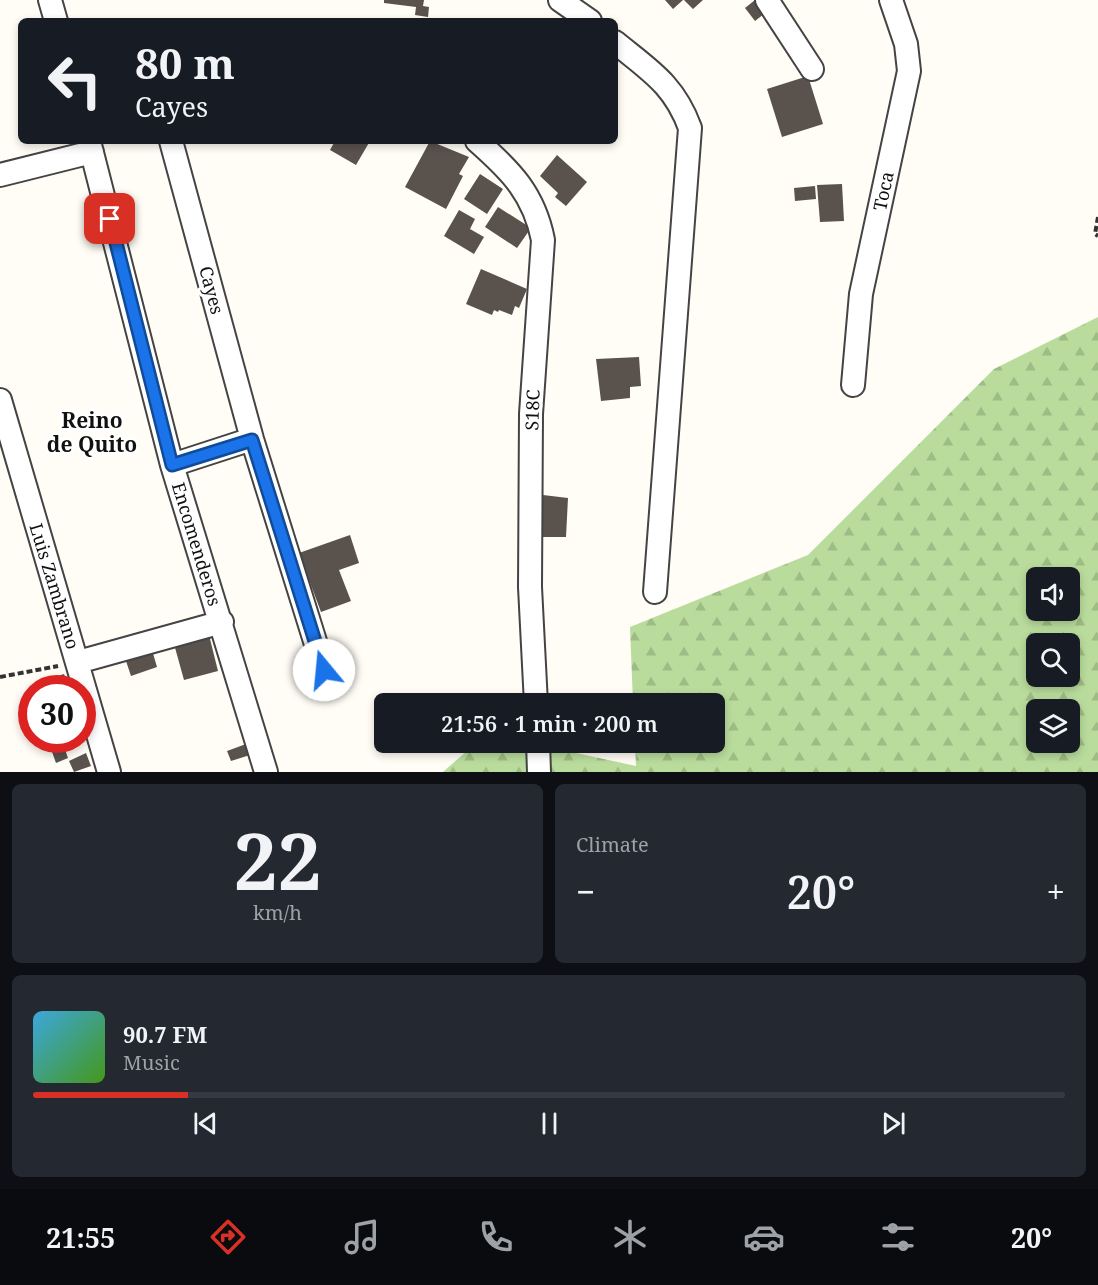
<!DOCTYPE html>
<meta charset="utf-8">
<style>
body{margin:0;font-family:"Noto Serif",serif;background:#242831;color:#f1f3f6;height:100vh;display:flex;flex-direction:column;font-size:22px;white-space:nowrap}
*{box-sizing:border-box;margin:0}
p{font-size:20px;color:#9ea1a6}
.icon{flex:none;width:33px;height:33px;fill:none;stroke:currentColor;stroke-width:2;stroke-linecap:round;stroke-linejoin:round}
.map{position:relative;height:772px;overflow:hidden}
.details{display:flex;flex-direction:column;gap:12px;padding:12px;background:#0d0f14;flex:1}
.details>*{flex:none}
.guide{position:absolute;left:18px;top:18px;width:600px;height:126px;border-radius:9px;box-shadow:0 3px 9px #0003;background:#171b24;color:#f1f3f6;overflow:hidden}
.buttons{position:absolute;left:1026px;top:567px;display:grid;gap:12px}
.buttons a{display:grid;place-items:center;width:54px;height:54px;border-radius:9px;background:#171b24;box-shadow:0 3px 9px #0003;font-size:30px}
.speed{position:absolute;left:18px;top:675px;display:flex;gap:12px;font-size:30px;font-weight:700;text-align:center}
.speed>*{display:grid;place-content:center;width:78px;height:78px;border-radius:50%;background:#171b24;box-shadow:0 3px 9px #0003;line-height:1}
.speed .limit{border:9px solid #d22;background:#fff;color:#111}
.pin{position:absolute;display:grid;place-items:center;width:51px;height:51px;color:#fff;margin:-26px;border-radius:12px;box-shadow:0 3px 9px #0006}
.me{position:absolute;width:66px;margin:-33px;rotate:343deg;stroke-linejoin:round;filter:drop-shadow(0 0 4px #0008)}
.turn{display:flex;align-items:center;gap:21px;height:126px;padding:0 18px;font-size:27px}
.turn .icon{width:78px;height:78px;stroke-width:2.5}
.turn b{display:block;font-size:42px;line-height:51px}
.big{font-size:45px;font-weight:600;line-height:1.1}
.details .tile{flex:1;display:flex;flex-direction:column;justify-content:center;gap:9px;min-width:0;padding:0 21px;border-radius:9px;background:#242831}
.details .dial{align-items:center;gap:0}
.dial b{font-size:78px;line-height:1}
.song{display:flex;align-items:center;gap:18px}
.cover{width:72px;height:72px;border-radius:9px;background:linear-gradient(135deg,hsl(200 70% 55%),hsl(100 70% 35%))}
.played{height:6px;border-radius:3px;background:linear-gradient(90deg,#d93025 15%,#363941 15%)}
.keys{display:flex;justify-content:space-around;direction:ltr}
.heat{display:flex;justify-content:space-between;align-items:center;font-size:33px;direction:ltr}
.details .tiles{flex:1;display:grid;gap:12px;grid-template-columns:1fr 1fr}
.tile:last-child{grid-column:span 2}
.trip{position:absolute;left:374px;top:693px;width:351px;height:60px;border-radius:9px;background:#171b24;box-shadow:0 3px 9px #0003;font-weight:600;line-height:60px;text-align:center}
.tab-bar{display:flex;height:96px;justify-content:space-around;align-items:center;background:#090b0e;color:#9ea1a6}
.tab-bar .icon{width:42px;height:42px}
.tab-bar .selected{color:#d93025}
.tab-bar b{font-size:27px;color:#f1f3f6}
.map>svg:first-child{display:block}
</style>
<div class="map">
<svg width="1098" height="772" viewBox="0 0 1098 772">
<defs>
<pattern id="forest-firs" width="22" height="20" patternUnits="userSpaceOnUse" patternTransform="scale(1.5)"><rect width="22" height="20" fill="#b9dc9c"/><path d="M5 1l3.5 6h-7zM16 11l3.5 6h-7z" fill="#9ebc85"/></pattern>
</defs>
<rect width="100%" height="100%" fill="#fffdf5"/>
<path fill="url(#forest-firs)" fill-rule="evenodd" d="M1098,317v455h-655l33,-29h54l106,23 -1,-23 79,-1v-38l-81,-1 -3,-76 178,-72 186,-186zM1036,578h34v32h-34zM1036,644h34v32h-34zM1036,710h34v32h-34z"/>
<path fill="#5a524d" d="M384,0h40l-1,6 6,1 -1,10 -13,-2 1,-8 -32,-4z
M665,0h18l-10,9z
M684,0h19l-10,9z
M755,0h4l9,11 -13,10 -10,-13z
M808,76l15,48 -41,13 -15,-48z
M335,141h35l-14,24 -26,-15z
M430,141l39,16 -10,17 4,2 -17,33 -41,-22z
M557,155l30,27 -21,24 -11,-9 3,-4 -18,-17z
M480,174l23,15 -16,25 -23,-15z
M842,184l2,37 -24,1 -3,-37z
M815,186l1,13 -21,2 -1,-13z
M498,207l33,21 -14,20 -32,-21z
M459,210l16,9 -5,10 14,8 -10,17 -30,-18z
M481,269l46,20 -8,19 -4,-2 -3,9 -13,-5 -1,2 -4,-2 -2,5 -26,-11z
M639,357l2,29 -11,1v11l-29,3 -5,-42z
M543,495l25,3 -2,39h-25z
M350,535l9,28 -20,7 12,31 -30,11 -22,-59z
M209,635l9,36 -34,9 -10,-36z
M152,650l5,17 -26,9 -6,-18z
M64,674l5,14h-22l-2,-8z
M63,744l5,14 -12,5 -5,-14z
M246,744l4,11 -19,6 -4,-10z
M86,753l5,13 -17,6 -5,-11z"/>
<g fill="none" stroke-linecap="round" stroke-linejoin="round">
<g stroke="#444" stroke-width="26">
<path id="street" d="M50,0l6,21
M560,0l30,21
M767,0l45,69
M615,42c34,28 59,42 75,86l-35,464
M89,141l83,324 94,307
M171,141l81,298 72,231
M477,141c34,30 57,53 66,99l-12,174 -1,173 6,117
M0,175l92,-23
M853,385l8,-91 48,-223 -3,-27 -15,-44
M0,400l109,372
M172,465l80,-26
M78,662l144,-40
M538,742l1,30"/>
</g>
<path stroke="#333" stroke-width="4" stroke-dasharray="6 3" stroke-linecap="butt" d="M1098,217l-3,17 3,2
M0,677l58,-11"/>
<use href="#street" stroke="#fff" stroke-width="22"/>
</g>
<g fill="none" stroke-linecap="round" stroke-linejoin="round">
<g stroke="#114b97" stroke-width="15">
<path id="route" d="M110,219l62,246 80,-25 72,230"/>
</g>
<use href="#route" stroke="#1a73e8" stroke-width="10"/>
</g>
<g text-anchor="middle" dominant-baseline="central" stroke-width="6" stroke-linejoin="round" paint-order="stroke">
<g font-size="18" fill="#111" stroke="#fff">
<text transform="translate(883 191) rotate(-78)">Toca</text>
<text transform="translate(212 290) rotate(75)">Cayes</text>
<text transform="translate(532 410) rotate(-88)">S18C</text>
<text transform="translate(197 544) rotate(73)">Encomenderos</text>
<text transform="translate(55 586) rotate(73)">Luis Zambrano</text>
</g>
<g font-size="21" font-weight="bold" fill="#111" stroke="#fff">
<text x="92" y="420">Reino<tspan x="92" dy="24">de Quito</tspan></text>
</g>
</g>
</svg>
<div class="buttons">
<a><svg class="icon" aria-label="sound" viewBox="0 0 24 24"><path d="M4 9h4l5-4v14l-5-4H4zM17 9q2 3 0 6"/></svg></a>
<a><svg class="icon" aria-label="search" viewBox="0 0 24 24"><circle cx="10" cy="10" r="6"/><path d="M15 15l6 6"/></svg></a>
<a><svg class="icon" aria-label="layers" viewBox="0 0 24 24"><path d="M12 4l9 5-9 5-9-5zM3 14l9 5 9-5"/></svg></a>
</div>
<div class="speed"><div class="limit">30</div></div>
<div class="pin" style="left:110px;top:219px;background:#d93025"><svg class="icon" aria-label="arrive" viewBox="0 0 24 24"><path d="M6 21V4h12l-3 4 3 4H6"/></svg></div>
<svg class="me" style="left:324px;top:670px" viewBox="-20 -20 40 40"><circle r="19" fill="#fff"/><path d="M0-13L10 11 0 6-10 11z" fill="#1a73e8"/></svg>
<div class="trip">21:56 · 1 min · 200 m</div>
<div class="guide">
<div class="turn"><svg class="icon" aria-label="left" viewBox="0 0 24 24"><path d="M17 20v-9H6M10 6l-5 5 5 5"/></svg><div><b>80 m</b>Cayes</div></div>
</div>
</div>
<section class="details">
<div class="tiles">
<div class="tile dial"><b>22</b><p>km/h</p></div>
<div class="tile"><p>Climate</p>
<div class="heat"><a>−</a><b class="big">20°</b><a>+</a></div>
</div>
<div class="tile">
<div class="song"><i class="cover"></i><div><b>90.7 FM</b><p>Music</p></div></div>
<div class="played"></div>
<div class="keys"><svg class="icon" aria-label="previous" viewBox="0 0 24 24"><path d="M18 5L8 12l10 7zM5 5v14"/></svg><svg class="icon" aria-label="pause" viewBox="0 0 24 24"><path d="M8 5v14M16 5v14"/></svg><svg class="icon" aria-label="next" viewBox="0 0 24 24"><path d="M6 5l10 7-10 7zM19 5v14"/></svg></div>
</div>
</div>
</section>
<nav class="tab-bar">
<b>21:55</b>
<svg class="icon selected" aria-label="directions" viewBox="0 0 24 24"><path d="M12 3l9 9-9 9-9-9zM9 14v-3h6M13 9l2 2-2 2"/></svg>
<svg class="icon" aria-label="music" viewBox="0 0 24 24"><path d="M9 18V5l10-2v13"/><circle cx="6" cy="18" r="3"/><circle cx="16" cy="16" r="3"/></svg>
<svg class="icon" aria-label="phone" viewBox="0 0 24 24"><path d="M5 4h4l2 5-3 2q2 4 5 5l2-3 5 2v4C11 20 4 13 5 4z"/></svg>
<svg class="icon" aria-label="climate" viewBox="0 0 24 24"><path d="M12 3v18M4 7l16 10M4 17L20 7"/></svg>
<svg class="icon" aria-label="car" viewBox="0 0 24 24"><path d="M5 17H2v-5l4-1 3-4h7l3 4 3 1v5h-3M9 17h6M6 11h13"/><circle cx="7" cy="17" r="2"/><circle cx="17" cy="17" r="2"/></svg>
<svg class="icon" aria-label="filters" viewBox="0 0 24 24"><path d="M4 7h16M4 17h16"/><circle cx="9" cy="7" r="2"/><circle cx="15" cy="17" r="2"/></svg>
<b>20°</b>
</nav>
